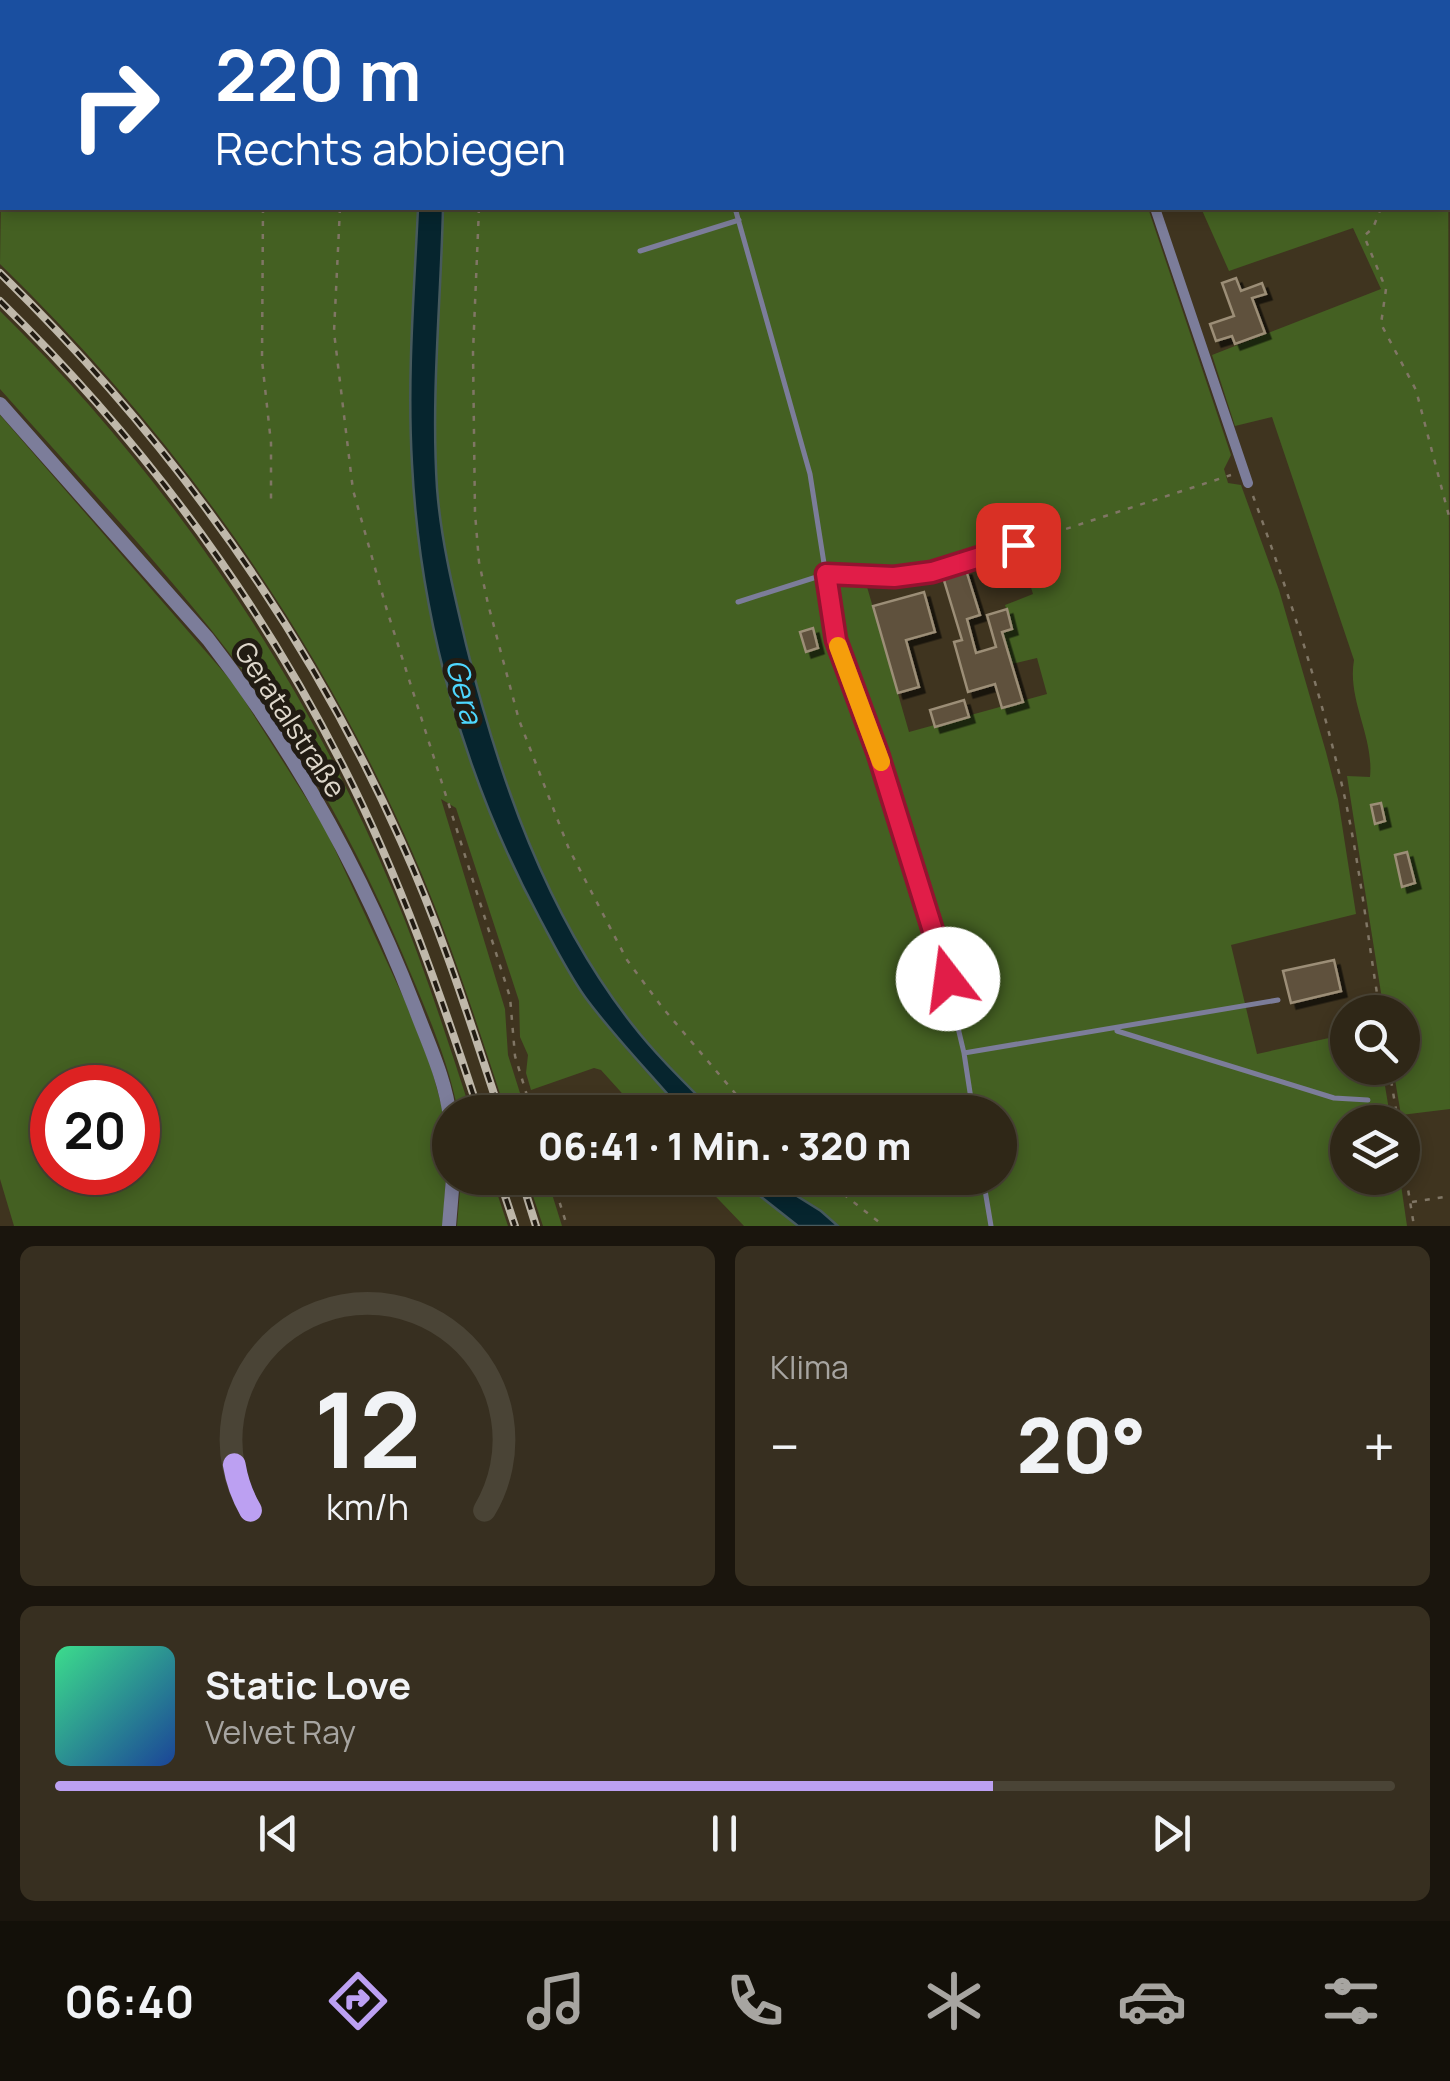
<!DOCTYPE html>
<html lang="de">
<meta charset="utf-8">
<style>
body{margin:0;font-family:Manrope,sans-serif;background:#372f20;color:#f1f3f6;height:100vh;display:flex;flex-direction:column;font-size:38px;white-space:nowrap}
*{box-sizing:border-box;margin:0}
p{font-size:32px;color:#a7a5a1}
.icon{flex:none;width:55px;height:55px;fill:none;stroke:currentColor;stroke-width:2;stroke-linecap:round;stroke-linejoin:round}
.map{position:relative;height:1226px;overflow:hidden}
.side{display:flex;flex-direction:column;gap:20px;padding:20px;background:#1a150d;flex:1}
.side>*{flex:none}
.hud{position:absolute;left:0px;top:0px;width:1450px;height:210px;box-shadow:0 5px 15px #0003,0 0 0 2px #4a4436;background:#1a4fa0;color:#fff;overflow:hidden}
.tools{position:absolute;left:1330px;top:995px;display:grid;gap:20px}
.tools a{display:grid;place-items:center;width:90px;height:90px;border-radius:50%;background:#2f2717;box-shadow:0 5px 15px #0003,0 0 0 2px #4a4436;font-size:50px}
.speed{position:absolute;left:30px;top:1065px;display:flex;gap:20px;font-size:50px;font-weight:700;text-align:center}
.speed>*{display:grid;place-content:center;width:130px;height:130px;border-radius:50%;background:#2f2717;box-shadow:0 5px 15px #0003,0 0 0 2px #4a4436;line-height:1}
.speed .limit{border:15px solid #d22;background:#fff;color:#111}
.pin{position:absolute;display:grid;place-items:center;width:85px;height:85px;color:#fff;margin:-42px;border-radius:20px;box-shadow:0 5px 15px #0006}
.me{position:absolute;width:110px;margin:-55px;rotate:345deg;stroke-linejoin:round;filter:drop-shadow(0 0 8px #0008)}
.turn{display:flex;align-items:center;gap:35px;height:210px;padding:0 50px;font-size:45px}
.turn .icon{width:130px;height:130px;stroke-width:2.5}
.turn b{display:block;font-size:70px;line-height:85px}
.big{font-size:75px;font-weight:800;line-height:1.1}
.side .tile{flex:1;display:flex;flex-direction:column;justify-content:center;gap:15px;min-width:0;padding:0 35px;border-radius:15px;background:#372f20}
.side .dial{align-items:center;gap:0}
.dial svg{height:260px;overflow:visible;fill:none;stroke:#4a4436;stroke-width:7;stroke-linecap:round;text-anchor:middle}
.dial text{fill:#f1f3f6;stroke:none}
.song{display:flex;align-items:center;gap:30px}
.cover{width:120px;height:120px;border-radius:15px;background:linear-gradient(135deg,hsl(150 70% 55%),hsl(220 70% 35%))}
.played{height:10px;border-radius:5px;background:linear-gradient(90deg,#bca0f2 70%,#4a4436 70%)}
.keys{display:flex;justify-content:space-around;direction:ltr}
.heat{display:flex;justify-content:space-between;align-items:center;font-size:55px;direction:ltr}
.side .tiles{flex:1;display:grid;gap:20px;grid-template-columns:1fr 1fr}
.tile:last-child{grid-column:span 2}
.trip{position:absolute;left:432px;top:1095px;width:585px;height:100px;border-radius:50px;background:#2f2717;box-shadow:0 5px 15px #0003,0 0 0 2px #4a4436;font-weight:800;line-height:100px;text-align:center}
.tabs{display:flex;height:160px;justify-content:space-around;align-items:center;background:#131009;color:#a7a5a1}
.tabs .icon{width:70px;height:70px}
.tabs .on{color:#bca0f2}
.tabs b{font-size:45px;color:#f1f3f6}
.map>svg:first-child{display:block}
</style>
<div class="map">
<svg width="1450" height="1226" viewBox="0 0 1450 1226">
<defs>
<filter id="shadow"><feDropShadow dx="5.5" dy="5.5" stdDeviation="0" flood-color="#0009"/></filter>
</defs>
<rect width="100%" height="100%" fill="#3f341f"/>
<path fill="#446022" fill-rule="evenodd" d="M188,0h220v2h-223z
M432,0h651l1,2h-652z
M1100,0h235l1,2h-235z
M1448,38l2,1071 -49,6 -8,-47h9v-56h-18l-37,-236 23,1c4,-41 -23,-77 -16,-117l-82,-243 -37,9 -23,-71 169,-66 -28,-61 -124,43 -28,-63h247z
M2,129v79h416c-4,86 -11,170 -6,256 8,159 54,315 128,454 15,27 28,55 45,79 30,41 64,78 98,115h-44l-38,-42 -7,-2 -63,22 -5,-17 2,-18 -8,-18 -1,-36 -63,-193 -15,-9 64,210 3,46 18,57h-20c-26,-79 -51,-158 -83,-235 -98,-233 -242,-437 -423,-613z
M443,208h705l83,247 -7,14 4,14 13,2 38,105 47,162 12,47 18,115 -125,31 26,109 90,-20 1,34h34l9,54h-43v56h52l7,48h-569l-17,-15 -53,-33h232v-66h-286c-28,-28 -58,-57 -82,-88 -86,-110 -133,-246 -166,-380 -12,-51 -25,-103 -29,-156 -6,-94 4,-187 6,-280zM1017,543l16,51 -28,11 7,23 -10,4 10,32 25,-6 10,36 -138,38 -46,-159 67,-4z
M0,311c168,165 303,363 393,580 30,72 54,147 78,221h-13c-10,-54 -34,-106 -55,-157 -43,-101 -94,-197 -160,-284 -74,-99 -161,-189 -243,-282z
M0,415l234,269 91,144 80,173 26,66 12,44 4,45 -4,70h-429l-14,-47zM52,1088h86v84h-86z
M461,1178h31l16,48h-51z
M527,1178h20l15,48h-19z
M698,1178h39l61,48h-54z"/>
<path fill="#06252e" stroke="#475a5d" stroke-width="2.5" d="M418,208h25c-2,93 -12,186 -6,280 4,53 17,105 29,156 33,134 80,270 166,380 24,31 54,60 82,88h-31c-32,-38 -68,-74 -98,-115 -17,-24 -31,-52 -45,-78 -75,-139 -120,-297 -128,-455 -5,-86 2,-170 6,-256z
M737,1178h31l53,33 17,15h-40z"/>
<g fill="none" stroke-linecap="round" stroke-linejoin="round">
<path stroke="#475a5d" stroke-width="4" d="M1356,0l2,2"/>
</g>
<path fill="#5e513c" stroke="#9c8e77" stroke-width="2.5" filter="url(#shadow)" d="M1236,278l5,13 21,-8 4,11 -14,4 13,35 -30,11 -3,-8 -16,5 -6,-17 24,-8 -12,-33z
M966,570l14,45 -13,4 9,34 20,-6 -9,-32 20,-6 5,20 -10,3 21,70 -21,6 -7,-24 -27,8 -14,-50 8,-2 -19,-63z
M924,592l11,40 -29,8 13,47 -21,6 -25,-87z
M813,628l5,20 -12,4 -6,-20z
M964,700l5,17 -34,10 -5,-17z
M1381,803l4,18 -10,3 -4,-19z
M1407,852l8,31 -13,4 -7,-32z
M1334,960l7,31 -50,12 -8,-32z"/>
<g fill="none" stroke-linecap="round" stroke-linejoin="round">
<path stroke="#807665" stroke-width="2.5" stroke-dasharray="5 8" stroke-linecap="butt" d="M469,0v2
M1340,0l1,2
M277,2v-2
M351,2v-2
M263,208l-1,152 9,83v61
M340,208l-6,124 19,158 33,117 124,390 5,59 17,56
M479,208l-6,144 2,161 4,49 9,42 31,116 50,129 58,111 35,47 89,105
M1381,208l-8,20 -9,8 22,53 -5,35 35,66 34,130
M1253,496c36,97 68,197 91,298 16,72 24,146 36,218
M1029,541l202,-66
M1389,1068l9,54
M1402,1152l12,74
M552,1178l15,48
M823,1178l61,48
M1412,1202l38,-6"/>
<path stroke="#7c7d9a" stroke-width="5" d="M673,0v2
M735,208l75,266 26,166 42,114 58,181 28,118 9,59
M640,251l99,-31
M738,602l88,-28 68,3 38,-5 87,-27
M1117,1031l217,67 34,2
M964,1053l314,-53
M983,1178l8,48"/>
<path stroke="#7c7d9a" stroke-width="10" d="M1090,0l1,2
M1155,208l93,275"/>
<path stroke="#7c7d9a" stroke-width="14" d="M0,404l208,235c87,112 156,237 207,369 13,35 31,72 35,110
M449,1226l4,-48"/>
<g stroke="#bfb8aa" stroke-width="8">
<path id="rail" d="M0,273c168,164 305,353 401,568 40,88 69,180 99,271
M0,301c139,136 256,293 344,467 56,110 97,227 135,344
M499,1178l16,48
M521,1178l15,48"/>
</g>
<use href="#rail" stroke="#221c13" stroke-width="4" stroke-dasharray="11" stroke-linecap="butt"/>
</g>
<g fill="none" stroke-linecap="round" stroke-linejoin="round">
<g stroke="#92132f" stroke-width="25">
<path id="route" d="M948,979l-70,-225 -42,-114 -10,-66 68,3 38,-5 86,-27"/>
</g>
<use href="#route" stroke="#e11d48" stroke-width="18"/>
<path stroke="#f59e0b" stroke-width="18" d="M838,646l43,116"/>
</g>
<g text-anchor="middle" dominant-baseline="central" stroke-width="10" stroke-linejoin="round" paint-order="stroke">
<g font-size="28" fill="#ded7cb" stroke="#221c13">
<text transform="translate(291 719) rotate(57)">Geratalstraße</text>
</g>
<g font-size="30" font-style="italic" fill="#4ed7fe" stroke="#221c13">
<text transform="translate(465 691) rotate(75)">Gera</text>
</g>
</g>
</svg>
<div class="tools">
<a><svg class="icon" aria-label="search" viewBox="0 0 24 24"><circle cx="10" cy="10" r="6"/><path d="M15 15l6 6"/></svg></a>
<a><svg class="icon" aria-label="layers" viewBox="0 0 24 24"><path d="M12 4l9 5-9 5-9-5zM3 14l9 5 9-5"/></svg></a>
</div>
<div class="speed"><div class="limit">20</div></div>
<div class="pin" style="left:1018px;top:545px;background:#d93025"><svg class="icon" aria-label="arrive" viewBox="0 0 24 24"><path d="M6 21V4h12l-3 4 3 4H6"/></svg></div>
<svg class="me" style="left:948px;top:979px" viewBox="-20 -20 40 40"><circle r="19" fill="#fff"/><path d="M0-13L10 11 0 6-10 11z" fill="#e11d48"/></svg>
<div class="trip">06:41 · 1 Min. · 320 m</div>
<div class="hud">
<div class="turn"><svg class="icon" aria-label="right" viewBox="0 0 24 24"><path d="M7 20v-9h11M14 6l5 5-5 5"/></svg><div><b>220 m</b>Rechts abbiegen</div></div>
</div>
</div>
<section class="side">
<div class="tiles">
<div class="tile dial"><svg viewBox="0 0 100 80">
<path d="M14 69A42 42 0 1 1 86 69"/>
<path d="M14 69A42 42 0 0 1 9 55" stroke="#bca0f2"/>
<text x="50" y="56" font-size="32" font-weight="700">12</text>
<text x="50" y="72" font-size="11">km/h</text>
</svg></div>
<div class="tile"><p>Klima</p>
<div class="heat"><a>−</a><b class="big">20°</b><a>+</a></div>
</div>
<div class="tile">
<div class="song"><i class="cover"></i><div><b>Static Love</b><p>Velvet Ray</p></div></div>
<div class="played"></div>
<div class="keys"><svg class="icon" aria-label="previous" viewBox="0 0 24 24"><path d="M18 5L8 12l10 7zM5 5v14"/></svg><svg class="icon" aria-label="pause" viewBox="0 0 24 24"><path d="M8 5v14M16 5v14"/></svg><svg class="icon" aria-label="next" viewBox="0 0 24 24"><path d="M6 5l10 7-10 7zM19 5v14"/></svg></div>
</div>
</div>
</section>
<nav class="tabs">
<b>06:40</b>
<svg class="icon on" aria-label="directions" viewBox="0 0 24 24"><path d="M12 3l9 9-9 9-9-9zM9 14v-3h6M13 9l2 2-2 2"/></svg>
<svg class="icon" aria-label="music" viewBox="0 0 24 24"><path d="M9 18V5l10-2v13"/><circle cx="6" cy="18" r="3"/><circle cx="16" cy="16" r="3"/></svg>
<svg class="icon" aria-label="phone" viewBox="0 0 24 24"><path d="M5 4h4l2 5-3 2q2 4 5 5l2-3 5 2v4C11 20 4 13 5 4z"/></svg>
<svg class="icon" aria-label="climate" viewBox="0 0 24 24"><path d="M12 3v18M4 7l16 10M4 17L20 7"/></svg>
<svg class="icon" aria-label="car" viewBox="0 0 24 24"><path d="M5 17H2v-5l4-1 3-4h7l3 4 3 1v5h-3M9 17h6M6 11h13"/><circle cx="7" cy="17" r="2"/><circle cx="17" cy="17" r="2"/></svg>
<svg class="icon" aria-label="filters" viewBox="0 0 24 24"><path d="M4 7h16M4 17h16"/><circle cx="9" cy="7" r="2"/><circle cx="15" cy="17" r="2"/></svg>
</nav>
